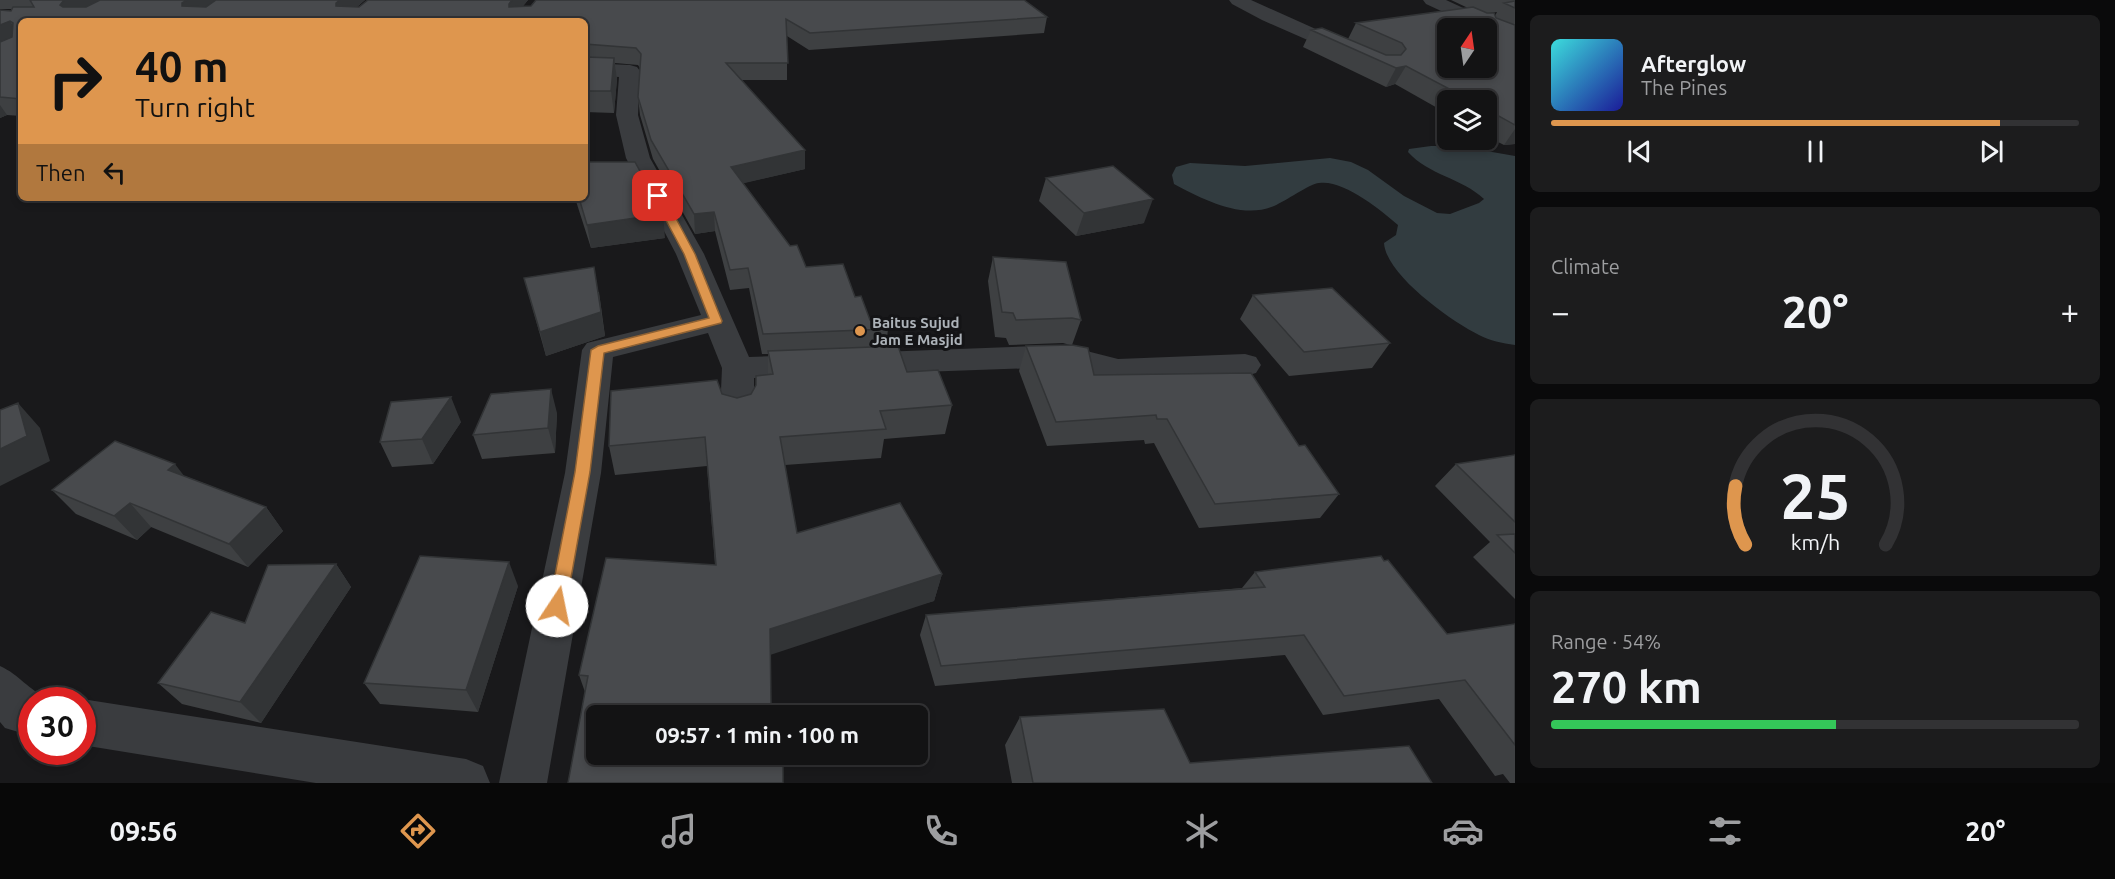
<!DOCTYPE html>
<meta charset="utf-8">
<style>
body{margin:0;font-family:Ubuntu,sans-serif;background:#1c1c1d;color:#f1f3f6;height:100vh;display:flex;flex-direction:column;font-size:22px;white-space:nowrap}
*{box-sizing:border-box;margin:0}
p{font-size:20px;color:#9d9ea0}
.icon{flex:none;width:33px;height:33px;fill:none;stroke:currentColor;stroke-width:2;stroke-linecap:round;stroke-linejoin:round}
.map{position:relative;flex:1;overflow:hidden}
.details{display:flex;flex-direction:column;gap:15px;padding:15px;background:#0a0a0b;width:600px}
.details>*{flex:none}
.banner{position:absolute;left:18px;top:18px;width:570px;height:183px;border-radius:9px;box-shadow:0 3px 9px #0003,0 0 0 2px #323234;background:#de964e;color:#111;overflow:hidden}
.needle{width:39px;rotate:13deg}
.buttons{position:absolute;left:1437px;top:18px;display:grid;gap:12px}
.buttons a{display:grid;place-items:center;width:60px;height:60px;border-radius:9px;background:#131314;box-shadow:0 3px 9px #0003,0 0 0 2px #323234;font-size:30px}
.speed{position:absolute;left:18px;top:687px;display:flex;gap:12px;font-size:30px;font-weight:700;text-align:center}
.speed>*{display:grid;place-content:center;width:78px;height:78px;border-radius:50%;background:#131314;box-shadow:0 3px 9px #0003,0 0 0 2px #323234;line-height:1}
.speed .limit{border:9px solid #d22;background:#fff;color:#111}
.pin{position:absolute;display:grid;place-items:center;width:51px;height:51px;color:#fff;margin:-26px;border-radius:12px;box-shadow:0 3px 9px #0006}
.me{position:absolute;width:66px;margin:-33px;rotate:11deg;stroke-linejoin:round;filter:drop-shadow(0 0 4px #0008)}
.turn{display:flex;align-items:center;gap:21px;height:126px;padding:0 18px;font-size:27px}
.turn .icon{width:78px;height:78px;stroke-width:2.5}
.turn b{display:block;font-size:42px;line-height:51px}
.then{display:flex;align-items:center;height:57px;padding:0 18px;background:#0003;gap:12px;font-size:22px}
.big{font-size:45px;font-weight:700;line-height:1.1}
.details .tile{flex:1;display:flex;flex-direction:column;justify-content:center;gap:9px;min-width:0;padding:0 21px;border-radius:9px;background:#1c1c1d}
.details .dial{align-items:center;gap:0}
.dial svg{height:156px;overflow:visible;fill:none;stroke:#323234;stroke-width:7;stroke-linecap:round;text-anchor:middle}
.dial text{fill:#f1f3f6;stroke:none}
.song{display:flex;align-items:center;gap:18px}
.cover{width:72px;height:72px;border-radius:9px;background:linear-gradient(135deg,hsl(180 70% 55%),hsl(240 70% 35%))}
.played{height:6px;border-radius:3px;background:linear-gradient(90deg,#de964e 85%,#323234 85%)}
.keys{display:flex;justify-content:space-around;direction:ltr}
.heat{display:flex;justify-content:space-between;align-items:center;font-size:33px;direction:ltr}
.charge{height:9px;border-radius:4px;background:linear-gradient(90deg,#34c759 54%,#323234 0)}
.trip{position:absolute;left:586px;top:705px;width:342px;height:60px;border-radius:9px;background:#131314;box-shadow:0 3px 9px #0003,0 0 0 2px #323234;font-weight:700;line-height:60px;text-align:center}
.tabs{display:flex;height:96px;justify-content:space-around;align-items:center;background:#080808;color:#9d9ea0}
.tabs .icon{width:42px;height:42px}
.tabs .on{color:#de964e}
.tabs b{font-size:27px;color:#f1f3f6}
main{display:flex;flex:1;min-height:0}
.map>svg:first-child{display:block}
</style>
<main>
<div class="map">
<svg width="1515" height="783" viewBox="0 0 1515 783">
<rect width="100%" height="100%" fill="#19191b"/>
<path fill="#323c40" d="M1431,146h27l57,10v189c-13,-2 -25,-4 -36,-10 -28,-14 -93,-60 -95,-92l12,-8 2,-10c-17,-15 -55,-46 -79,-42 -10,1 -33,18 -45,23 -32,14 -72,-7 -100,-22l-2,-9 4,-8 14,-4 55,3 85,-8 21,4 17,8 36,26 33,17 13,1 29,-11 5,-4c-22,-21 -56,-24 -76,-47l1,-3z"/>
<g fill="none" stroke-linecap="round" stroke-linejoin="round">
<path fill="#3a3c3f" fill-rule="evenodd" d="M1229,0h22l107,48 3,4 -3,4h-14l-82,-36 -30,-16z
M1423,0h23l69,32v13l-29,-12v-5h-8l-52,-24z
M585,63l45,2 7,2 3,4 -2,44 12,43 54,96 45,103 314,-12 55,14 127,-5 11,3 5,8 -5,8 -11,3 -127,5 -55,-14 -309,11v35l-5,9 -12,3 -12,-3 -5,-9 2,-45 -14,-35 -95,24 -12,116 -54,310h-48l66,-310 17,-123 5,-7 114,-28 -25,-61 -50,-96 -10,-43 3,-38 -34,-2z
M0,666c20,9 28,24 48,32l1,2h-17v36l-27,-8 -5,-6z
M82,699l384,60 17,7 7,17h-174l-234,-38v-45h-3z"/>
</g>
<path fill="#3e4042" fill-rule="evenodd" d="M0,0h365l-8,7h2l9,-7h160l-5,6 524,11 -3,16 -235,17 -22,-14v44h-46l64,89 -62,14 63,84 49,30 15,23 18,9 -2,18 21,25 45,33 -7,29 -61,5 -3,19 -96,7 12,68 145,41 -8,27 -349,91 -6,-17 136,-110 -8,-99 -92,9 -6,-29 113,-52 15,4 14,-4 17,-19v-21h-6l-13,-66 -19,2 -15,-59 -20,3 -42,-75 -13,-44 -2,-18 2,-29 -2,-3 -23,-2 2,16 -3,34 -29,-1v-91h-564v95l-14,-1 -7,3v-108l11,1 1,-2h-12z
M1451,0h64v144l-11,1 -18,-9v-36h-38v14l-53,-30 -9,3 -83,-40 8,-17 37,9 8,-16 112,-15zM1497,12l-2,4 -6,-3z
M1046,178l98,45 -68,13 -37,-35z
M575,198h10l80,40 -74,10z
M993,257l88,63 -9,25 22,30 205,71 40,48 -19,24 -121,10 -45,-85 -9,1 -1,-4 -97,6 -28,-75 7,-25 44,-1 -7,-2 -54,2 -3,-7 -11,-1 -7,-56z
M524,278l75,14 6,44 -59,20z
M1253,295l137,48 -18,25 -83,8 -49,-57z
M557,413l-2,40 -73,6 -9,-24z
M461,422l-28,42 -41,3 -12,-25z
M1515,455v144l-42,-42 17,-15 -55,-56 21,-22z
M185,476l81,31 17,24 -35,36 -97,-40 -14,13 -61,-26 -24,-24z
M336,564l15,23 -90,136 -79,-19 -24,-21 87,-60z
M1255,572l192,62 68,-10v159h-5l-7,-9 -8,2 -56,-77 -116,16 -38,-60 -350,31 -15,-51 6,-20 316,-27z
M518,586l-40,126 -98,-8 -16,-21z
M1020,717l170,46 242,20h-420l-7,-38z"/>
<path fill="#323436" d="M64,0h38l-28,15 -14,-10z
M187,0h29l-26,19 -8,-13v-3z
M340,0h25l-23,19 -6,-13v-3z
M512,0h16l-16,20 -3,-16z
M10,21l10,17 -20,8v-21z
M614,58l3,21 -3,34 -3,-22z
M1406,66l-11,18 -9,3 10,-19z
M0,105l7,10 -7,3z
M1515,129v15l-11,1z
M805,150v19l-73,17 -1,-19z
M1153,199l-9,24 -68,13 8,-23z
M714,212l1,19 -20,3 -1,-20z
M663,214l2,24 -74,10 -4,-23z
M594,267l11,69 -59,20 -6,-24z
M551,389l6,24 -2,40 -7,-25z
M451,397l10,25 -28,42 -11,-25z
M18,403l22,25 10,33 -50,25v-37z
M175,464l19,25 -26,-19z
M130,503l21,24 -14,13 -23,-24z
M266,507l17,24 -35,36 -19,-23z
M509,562l9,24 -40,126 -12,-22z
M336,564l15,23 -90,136 -21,-21z
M942,574l-8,27 -164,54v-26z"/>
<path fill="#484a4d" stroke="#323436" stroke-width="1.5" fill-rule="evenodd" d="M30,0h34l-4,5 3,2h23l14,-7h87l-5,3v3l24,1 10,-7h124l-4,3v3l23,1 9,-7h144l-3,4v3l22,-1 5,-6h488l23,17 -237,16 -24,-14 2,44h-62l79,87 -74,17 59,79 7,-1 9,22 37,-3 12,33 6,-1 9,24 15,-1 3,10 -125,5 -15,-66 -18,2 -16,-58 -20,2 -43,-74 -13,-43 3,-43 -5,-6 -51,-4v-23h-564v78l-21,-2v-55l12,-5 1,-14 -3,-2 -10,4v-15l11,1 2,-4h21z
M1515,1v7l-11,-5z
M1473,7l14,6h7l2,5 19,7v100l-29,-16v-9h-16l-64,-34 -10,2 -85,-38 11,-2 64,27h15l5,-6 -4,-6 -46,-20zM1448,28h38v40h-38z
M585,57l29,1 -3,33h-26z
M585,162h50l28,52 -76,11 -8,-27h6z
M1113,166l40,33 -69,14 -38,-35z
M993,257l73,5 15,58 -9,-2 -56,2 -3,-7 -11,-1z
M594,267l7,45 -61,20 -16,-54z
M1332,288l58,55 -86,9 -51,-57z
M1072,345l16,3 6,27 157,-2 48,73 6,-1 34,49 -124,10 -48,-85h-10l-1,-4 -100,7 -30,-76z
M898,346l9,26 31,-2 14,35 -72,6 6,18 -106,8 17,96 103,-30 42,71 -172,55 1,76 12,1v10h-186v38h186v29h-215l20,-107 -9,-1 27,-117 110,7 -11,-128 -96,9 2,-55 106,-11 5,14 15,4 14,-4 5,-9v-9l17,-2 -5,-23z
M551,389l-3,39 -75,7 18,-41z
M451,397l-29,42 -42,3 11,-40z
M18,403l9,33 -27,13v-39z
M115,441l60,23 -7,6 98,37 -37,37 -99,-41 -16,13 -62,-26z
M1515,455v67l-59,-58z
M1515,534v19l-18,-18z
M420,556l89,6 -43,128 -102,-7z
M1381,556l3,5 4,-1 59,74 68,-10v121l-50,-65 -121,16 -40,-61 -363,31 -15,-51 339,-28 -10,-15z
M336,564l-96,138 -82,-19 53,-71 34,11 23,-58z
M1164,709l26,54 219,-17 23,37h-399l-13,-66z"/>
<path fill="#de964e" stroke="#906233" stroke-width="1.5" d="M658,193l6,3 31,58 27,67 -1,2 -117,30 -14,119 -24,134 -3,5 -6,2 -6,-2 -2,-5 26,-134 16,-122 7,-4 111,-28 -25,-64 -31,-58z"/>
<circle fill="#de964e" stroke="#141416" stroke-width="2" cx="860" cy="331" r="6"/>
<g text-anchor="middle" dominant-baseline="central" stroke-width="6" stroke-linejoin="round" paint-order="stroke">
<g font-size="15" font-weight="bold" fill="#adb3b9" stroke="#141416" text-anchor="start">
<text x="872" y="322">Baitus Sujud<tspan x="872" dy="17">Jam E Masjid</tspan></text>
</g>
</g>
</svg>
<div class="buttons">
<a><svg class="needle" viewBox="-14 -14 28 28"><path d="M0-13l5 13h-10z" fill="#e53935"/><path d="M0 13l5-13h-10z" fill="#9d9ea0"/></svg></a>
<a><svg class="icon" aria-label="layers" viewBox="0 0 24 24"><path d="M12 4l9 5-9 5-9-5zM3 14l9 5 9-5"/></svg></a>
</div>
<div class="speed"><div class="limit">30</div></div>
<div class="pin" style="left:658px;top:196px;background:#d93025"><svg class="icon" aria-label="arrive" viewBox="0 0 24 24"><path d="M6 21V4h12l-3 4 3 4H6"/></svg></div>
<svg class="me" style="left:557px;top:606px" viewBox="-20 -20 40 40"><circle r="19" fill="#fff"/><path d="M0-13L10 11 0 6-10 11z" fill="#de964e"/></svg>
<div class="trip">09:57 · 1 min · 100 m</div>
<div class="banner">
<div class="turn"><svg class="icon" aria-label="right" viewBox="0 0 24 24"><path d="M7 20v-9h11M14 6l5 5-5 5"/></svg><div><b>40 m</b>Turn right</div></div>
<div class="then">Then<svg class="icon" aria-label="left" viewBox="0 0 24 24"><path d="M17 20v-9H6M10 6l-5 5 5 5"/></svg></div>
</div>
</div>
<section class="details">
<div class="tile">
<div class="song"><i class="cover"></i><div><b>Afterglow</b><p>The Pines</p></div></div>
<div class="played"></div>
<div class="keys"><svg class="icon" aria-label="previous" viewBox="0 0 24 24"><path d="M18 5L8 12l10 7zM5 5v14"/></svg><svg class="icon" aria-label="pause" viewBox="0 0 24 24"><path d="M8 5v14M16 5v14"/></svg><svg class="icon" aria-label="next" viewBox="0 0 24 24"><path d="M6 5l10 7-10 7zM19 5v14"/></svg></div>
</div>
<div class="tile"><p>Climate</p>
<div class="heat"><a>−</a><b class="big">20°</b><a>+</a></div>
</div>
<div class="tile dial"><svg viewBox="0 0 100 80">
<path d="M14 69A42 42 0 1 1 86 69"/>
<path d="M14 69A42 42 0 0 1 9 39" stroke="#de964e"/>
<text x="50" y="56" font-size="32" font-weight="700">25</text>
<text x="50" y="72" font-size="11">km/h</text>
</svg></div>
<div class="tile"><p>Range · 54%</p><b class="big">270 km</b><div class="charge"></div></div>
</section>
</main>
<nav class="tabs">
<b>09:56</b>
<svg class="icon on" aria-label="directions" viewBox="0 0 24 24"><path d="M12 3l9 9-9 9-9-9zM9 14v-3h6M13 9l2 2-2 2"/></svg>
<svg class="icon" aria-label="music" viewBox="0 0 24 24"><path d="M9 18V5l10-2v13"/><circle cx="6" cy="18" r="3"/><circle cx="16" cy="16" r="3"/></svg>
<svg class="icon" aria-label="phone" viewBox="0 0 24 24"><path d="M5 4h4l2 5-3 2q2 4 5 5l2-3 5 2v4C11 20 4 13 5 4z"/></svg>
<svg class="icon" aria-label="climate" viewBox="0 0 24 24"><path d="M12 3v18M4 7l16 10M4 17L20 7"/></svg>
<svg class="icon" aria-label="car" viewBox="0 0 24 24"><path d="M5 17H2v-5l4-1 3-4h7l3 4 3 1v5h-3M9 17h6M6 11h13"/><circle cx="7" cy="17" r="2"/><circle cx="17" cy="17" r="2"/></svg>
<svg class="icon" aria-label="filters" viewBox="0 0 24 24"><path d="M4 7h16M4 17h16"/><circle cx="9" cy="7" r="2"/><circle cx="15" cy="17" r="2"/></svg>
<b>20°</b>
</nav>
